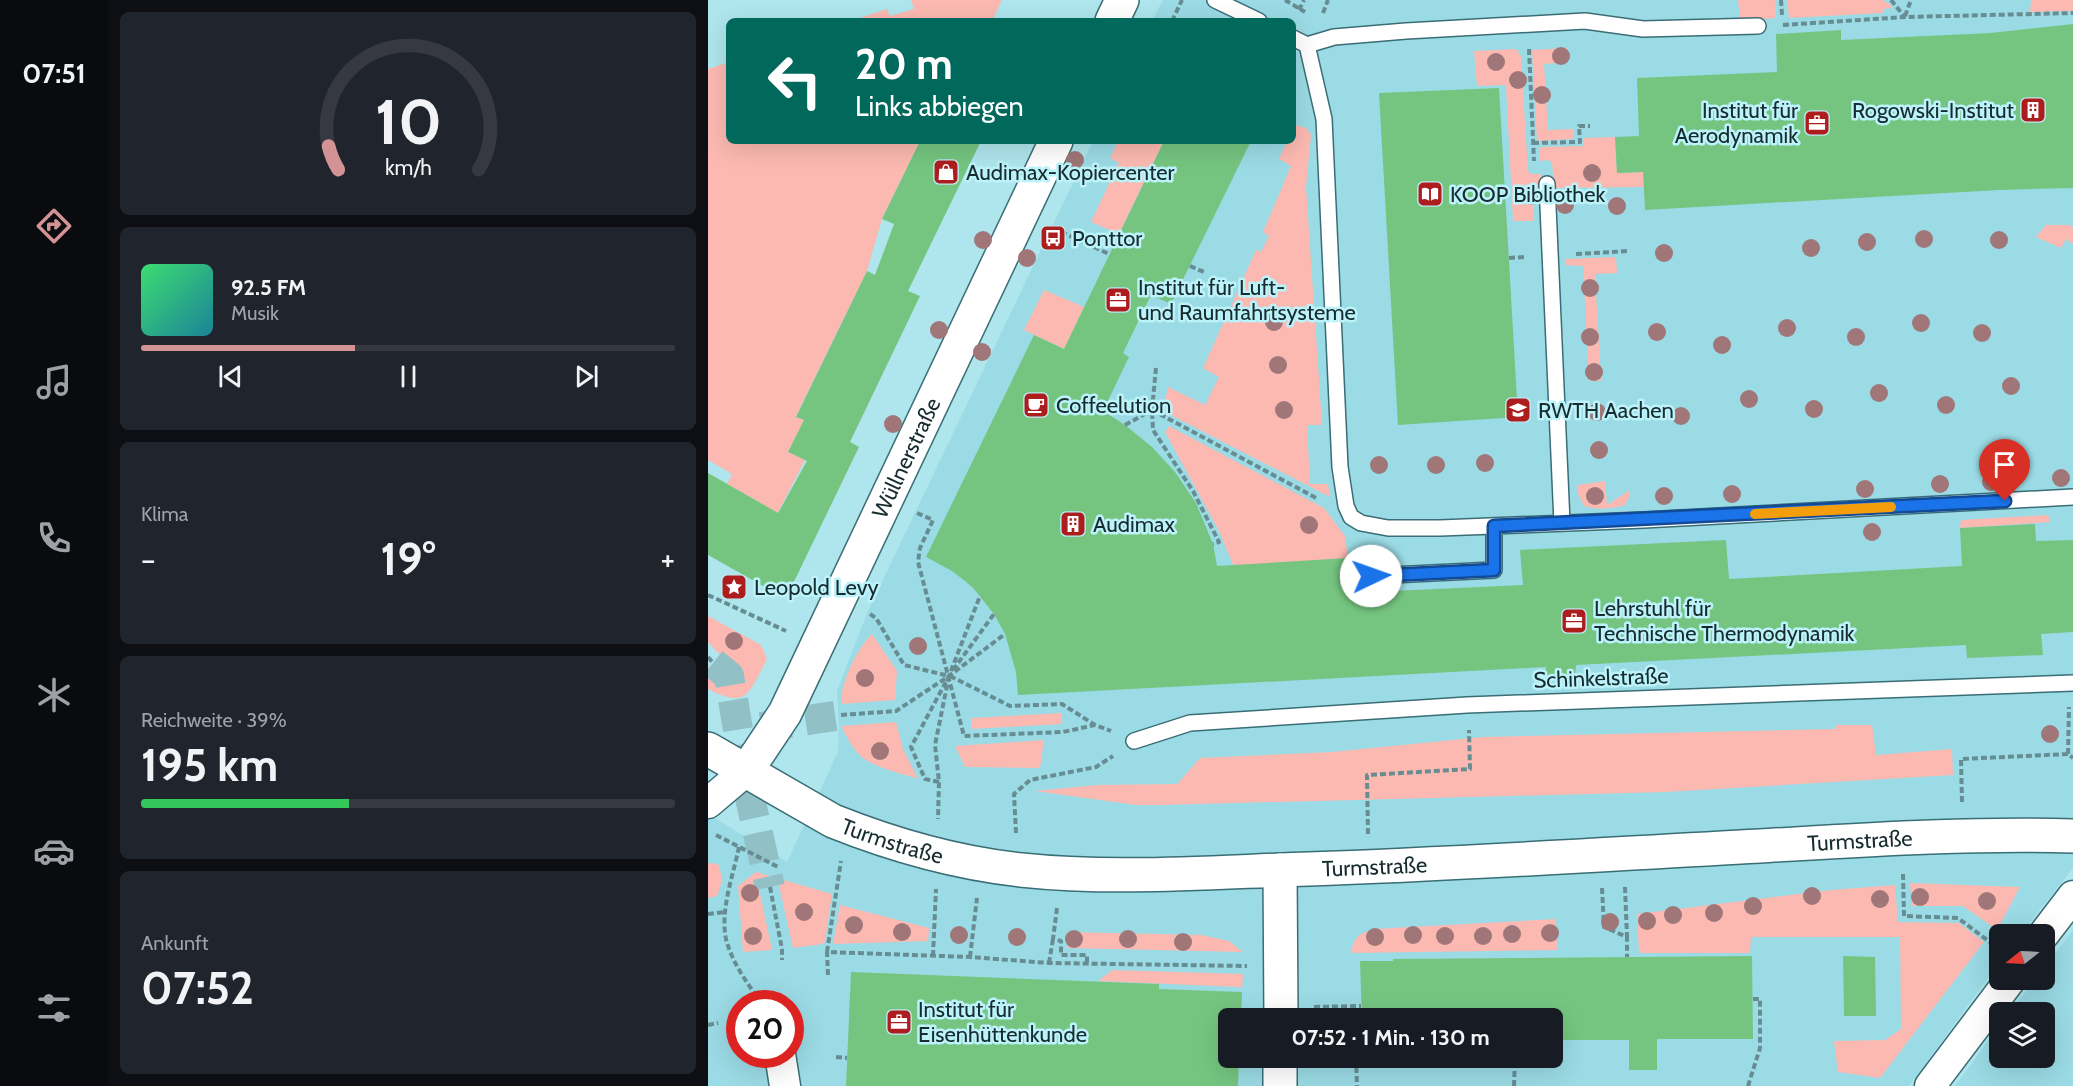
<!DOCTYPE html>
<html lang="de">
<meta charset="utf-8">
<style>
body{margin:0;font-family:Cabin,sans-serif;background:#20242c;color:#f1f3f6;height:100vh;display:flex;flex-direction:column;font-size:22px;white-space:nowrap}
*{box-sizing:border-box;margin:0}
p{font-size:20px;color:#9ea1a6}
.icon{flex:none;width:33px;height:33px;fill:none;stroke:currentColor;stroke-width:2;stroke-linecap:round;stroke-linejoin:round}
.map{position:relative;flex:1;overflow:hidden}
.side{display:flex;flex-direction:column;gap:12px;padding:12px;background:#0d0f14;width:600px}
.side>*{flex:none}
.guide{position:absolute;left:18px;top:18px;width:570px;height:126px;border-radius:9px;box-shadow:0 6px 24px #0002;background:#00695c;color:#fff;overflow:hidden}
.needle{width:39px;rotate:252deg}
.controls{position:absolute;left:1281px;top:924px;display:grid;gap:12px}
.controls a{display:grid;place-items:center;width:66px;height:66px;border-radius:9px;background:#171b24;box-shadow:0 6px 24px #0002;font-size:30px}
.speed{position:absolute;left:18px;top:990px;display:flex;gap:12px;font-size:30px;font-weight:700;text-align:center}
.speed>*{display:grid;place-content:center;width:78px;height:78px;border-radius:50%;background:#171b24;box-shadow:0 6px 24px #0002;line-height:1}
.speed .limit{border:9px solid #d22;background:#fff;color:#111}
.pin{position:absolute;display:grid;place-items:center;width:51px;height:51px;color:#fff;margin:-62px -26px;border-radius:50% 50% 50% 0;rotate:-45deg;box-shadow:0 0 6px #0007}
.pin .icon{rotate:45deg}
.me{position:absolute;width:66px;margin:-33px;rotate:87deg;stroke-linejoin:round;filter:drop-shadow(0 0 4px #0008)}
.turn{display:flex;align-items:center;gap:21px;height:126px;padding:0 30px;font-size:27px}
.turn .icon{width:78px;height:78px;stroke-width:2.5}
.turn b{display:block;font-size:42px;line-height:51px}
.big{font-size:45px;font-weight:800;line-height:1.1}
.side .widget{flex:1;display:flex;flex-direction:column;justify-content:center;gap:9px;min-width:0;padding:0 21px;border-radius:9px;background:#20242c}
.side .dial{align-items:center;gap:0}
.dial svg{height:156px;overflow:visible;fill:none;stroke:#363941;stroke-width:7;stroke-linecap:round;text-anchor:middle}
.dial text{fill:#f1f3f6;stroke:none}
.song{display:flex;align-items:center;gap:18px}
.cover{width:72px;height:72px;border-radius:9px;background:linear-gradient(135deg,hsl(140 70% 55%),hsl(190 70% 35%))}
.played{height:6px;border-radius:3px;background:linear-gradient(90deg,#d39394 40%,#363941 40%)}
.keys{display:flex;justify-content:space-around;direction:ltr}
.heat{display:flex;justify-content:space-between;align-items:center;font-size:33px;direction:ltr}
.charge{height:9px;border-radius:4px;background:linear-gradient(90deg,#34c759 39%,#363941 0)}
.trip{position:absolute;left:510px;top:1008px;width:345px;height:60px;border-radius:9px;background:#171b24;box-shadow:0 6px 24px #0002;font-weight:800;line-height:60px;text-align:center}
main{display:flex;flex:1;min-height:0}
.tabs{display:flex;flex-direction:column;width:108px;justify-content:space-around;align-items:center;background:#090b0e;color:#9ea1a6}
.tabs .icon{width:42px;height:42px}
.tabs .current{color:#d39394}
.tabs b{font-size:27px;color:#f1f3f6}
.map>svg:first-child{display:block}
</style>
<main>
<nav class="tabs">
<b>07:51</b>
<svg class="icon current" aria-label="directions" viewBox="0 0 24 24"><path d="M12 3l9 9-9 9-9-9zM9 14v-3h6M13 9l2 2-2 2"/></svg>
<svg class="icon" aria-label="music" viewBox="0 0 24 24"><path d="M9 18V5l10-2v13"/><circle cx="6" cy="18" r="3"/><circle cx="16" cy="16" r="3"/></svg>
<svg class="icon" aria-label="phone" viewBox="0 0 24 24"><path d="M5 4h4l2 5-3 2q2 4 5 5l2-3 5 2v4C11 20 4 13 5 4z"/></svg>
<svg class="icon" aria-label="climate" viewBox="0 0 24 24"><path d="M12 3v18M4 7l16 10M4 17L20 7"/></svg>
<svg class="icon" aria-label="car" viewBox="0 0 24 24"><path d="M5 17H2v-5l4-1 3-4h7l3 4 3 1v5h-3M9 17h6M6 11h13"/><circle cx="7" cy="17" r="2"/><circle cx="17" cy="17" r="2"/></svg>
<svg class="icon" aria-label="filters" viewBox="0 0 24 24"><path d="M4 7h16M4 17h16"/><circle cx="9" cy="7" r="2"/><circle cx="15" cy="17" r="2"/></svg>
</nav>
<section class="side">
<div class="widget dial"><svg viewBox="0 0 100 80">
<path d="M14 69A42 42 0 1 1 86 69"/>
<path d="M14 69A42 42 0 0 1 9 57" stroke="#d39394"/>
<text x="50" y="56" font-size="32" font-weight="700">10</text>
<text x="50" y="72" font-size="11">km/h</text>
</svg></div>
<div class="widget">
<div class="song"><i class="cover"></i><div><b>92.5 FM</b><p>Musik</p></div></div>
<div class="played"></div>
<div class="keys"><svg class="icon" aria-label="previous" viewBox="0 0 24 24"><path d="M18 5L8 12l10 7zM5 5v14"/></svg><svg class="icon" aria-label="pause" viewBox="0 0 24 24"><path d="M8 5v14M16 5v14"/></svg><svg class="icon" aria-label="next" viewBox="0 0 24 24"><path d="M6 5l10 7-10 7zM19 5v14"/></svg></div>
</div>
<div class="widget"><p>Klima</p>
<div class="heat"><a>−</a><b class="big">19°</b><a>+</a></div>
</div>
<div class="widget"><p>Reichweite · 39%</p><b class="big">195 km</b><div class="charge"></div></div>
<div class="widget"><p>Ankunft</p><b class="big">07:52</b></div>
</section>
<div class="map">
<svg width="1365" height="1086" viewBox="0 0 1365 1086">
<rect width="100%" height="100%" fill="#afe5ed"/>
<path fill="#9bdbe5" fill-rule="evenodd" d="M455,0h910v868l-52,66h-21l-1,29 -90,123h-1201v-272l79,48 51,-110 1,-27 -2,-34 31,-80 225,-470h200v-120h-141zM32,1004h50v50h-50zM520,1018h324v40h-324z
M1365,930v156h-118l44,-60 1,32h44v-46h-34l25,-32h9l1,-13z"/>
<path fill="#fbb9b1" d="M203,0h91l-10,21h-141l36,-12 3,7 24,-7z
M1030,0h37l1,18 -36,3z
M1079,0h96l8,5 1,3 -8,1v4l-95,5z
M1323,0h42v11l-43,1z
M860,48v14l-24,2 4,66 25,-1v10l-36,2 -5,-91z
M808,49l5,7 7,115 3,3h10l-1,18 -6,1v28h-21l-7,-136 -29,1 -3,-35z
M21,62v79h191l-38,78 -15,52 -71,145 8,4 -16,32 17,8 -29,56 -10,-10 -39,-22 5,-10 -24,-14v-391z
M587,125l11,3 5,7 -5,52 16,238h-15l3,59h18l2,13 -167,-86 5,-24 37,18 14,-28 -16,-9 53,-118 5,2 8,-16 -6,-4 28,-66 -12,-7 8,-18h6z
M907,137l2,36 27,-1v15l-90,1 -2,-25 -3,-3 -9,1 -1,-14 44,-1v-8z
M410,141h46l-45,93 -28,-12 28,-59 -9,-5z
M1338,225h24l3,3v16l-7,-5 -5,9 -25,-11z
M908,257l1,16 -22,1 6,107h-12l-6,-115 -18,-1 1,-6z
M336,290l40,17 -20,42 -40,-19z
M461,426l155,82 21,28 3,22 -114,9 -15,-36 -54,-99z
M897,481l2,24 23,-15 -1,7 -4,8c-13,4 -28,5 -41,1l-6,-12v-9z
M1340,515l2,7 -90,6 1,-8z
M0,616l53,29 6,14c-18,33 -19,51 -59,30v-21l13,-12 -13,-14z
M164,634l25,37 -2,29 -54,4c-1,-20 16,-56 31,-70z
M354,713v11l-91,5v-11z
M188,722l7,27 15,30c-17,-6 -40,-10 -55,-21 -10,-8 -16,-21 -22,-32z
M1127,725h37l4,30 76,-6 1,26 -288,17 -505,13h-24l-101,-14 62,-6 80,-1 23,-26 132,-6 151,-15 352,-8z
M336,740l-4,28 -75,-1 -10,-21z
M0,863l10,1c5,13 4,20 -1,32l-9,2z
M48,872l76,22 -7,47 -2,3 -30,4 -14,-63 -20,4 13,61 -29,2 -5,-66z
M1202,883l110,4 -23,43 -34,-24h-51z
M1187,885l3,37 61,1 25,19 -104,136 -42,-6 -4,-31 51,-1 16,-11 -1,-92h-149l-1,16h-111l-2,-39 194,-24z
M132,905l89,23 -1,13 -95,3z
M848,919l1,31 -206,3c3,-17 8,-19 23,-24z
M359,932l134,3 28,6 14,11 -176,-4z
M404,970l131,4 -1,15 -3,-2 -141,-6z"/>
<path fill="#75c580" d="M1365,24v164l-74,2 -354,20 -2,-38 -26,1 -2,-36 24,-1 -2,-58 140,-6 -1,-38 65,-4v10l149,-7z
M791,88l19,329 -120,8 -19,-332z
M212,141h61l-73,150 12,5 -70,146 9,5 -70,145 -16,-8 -3,6 -62,-35v-82l70,40 29,-52 -19,-9 16,-32 -8,-3 71,-146 8,4 19,-51 -12,-5z
M456,141h87l-80,163 -20,-9 -28,58 6,4 -26,54 22,14 27,22 23,25 21,31 17,41 4,22 131,-8 3,35 84,-4 88,-4 -3,-35 206,-10 3,39 233,-13 -2,-38 75,-4 1,17 37,-1v92l-32,2 2,21 -76,3 -1,-13 -390,20 -1,10 -29,1v-9l-528,28 -2,-23 -11,-38 -11,-20 -20,-25 -9,-8 -13,-10 -26,-14 108,-222 30,14z
M1044,956l1,83h-96v31h-28v-30h-77v-22h-190l-2,-57h33v-2z
M1135,956l32,1 1,59h-32z
M143,972l308,12v5l83,3 -1,26h-13v40h11l-1,28h-392z"/>
<g fill="none" stroke-linecap="round" stroke-linejoin="round">
<path stroke="#91c0c7" stroke-width="30" stroke-dasharray="30 15" stroke-linecap="butt" d="M5,663l16,13 19,113 22,98
M53,727l80,-12"/>
<g stroke="#3a6d75" stroke-width="18">
<path id="lane" d="M507,0l44,21
M585,38l14,7 17,74 16,348 6,39 5,11 10,6 27,5h52l204,-8 429,-23
M599,45l27,-8 72,-6 179,-10 58,8 115,-3
M839,184l15,339
M663,576l123,-6v-44
M426,741l56,-18 277,-18 606,-22"/>
</g>
<g stroke="#3a6d75" stroke-width="33">
<path id="street" d="M0,803l39,-33
M1336,934l29,-38
M72,1054l5,32
M1222,1086l80,-106"/>
</g>
<g stroke="#3a6d75" stroke-width="36">
<g id="secondary">
<path d="M404,21l10,-21"/>
<path id="s1" d="M39,770l38,-57 271,-572"/>
<path d="M572,870l1,148"/>
<path d="M572,1086v-28"/>
</g>
</g>
<g stroke="#3a6d75" stroke-width="36">
<g id="primary">
<path id="s2" d="M0,749l125,72c60,24 124,42 188,49 94,10 193,2 288,-1 150,-5 301,-15 451,-23 104,-6 208,-13 313,-10"/>
</g>
</g>
<path stroke="#678d93" stroke-width="4" stroke-dasharray="6 3" stroke-linecap="butt" d="M577,0l20,12
M1073,0l1,15
M1183,0l13,16
M591,10l5,-10
M615,13l5,-13
M1197,16l6,-16
M464,21l10,-21
M1075,25l122,-8 168,-4
M821,49l5,112
M825,143l47,-1 -1,-16h11
M345,228l56,26
M868,254l53,-3
M801,258l15,-1
M482,266l14,6
M448,368l-4,42 1,20 40,61 26,51 -6,2
M444,410l166,89
M417,425l27,-15
M209,513l16,7 -13,28 -2,14 46,174 99,-4 32,-7
M0,595l78,36
M162,614l6,4 28,47 45,11 -14,69 4,37 -1,37
M0,657l5,6
M245,670l41,-56
M242,676l60,30 52,-2 33,21 16,6
M133,715l55,-4 53,-35 56,-42
M1360,754l1,-47
M231,782l-14,-3 -14,-32 38,-71 31,-80
M1254,802l-1,-43 107,-5 5,4
M308,833l-2,-39 16,-14 66,-13 17,-11
M660,834l-1,-59 103,-6 -1,-39
M8,835l64,33
M31,847c-6,29 -19,63 -13,92 6,24 22,45 36,65
M1195,874l1,42 54,2 37,28
M62,887l12,62v11
M917,887l2,50
M894,888l2,39 23,10v20
M349,908l-4,31 8,2v14h26v8
M0,914l17,-2
M119,952l14,-91
M225,956l3,-67
M262,957l7,-59
M341,963l4,-24
M120,975l-1,-23 143,5 79,6 198,3
M606,1007l47,-1
M0,1025l10,-2
M128,1057l11,1
M648,1058l1,28
M806,1086l1,-28
M1040,1086l12,-38v-49h-7"/>
<use href="#lane" stroke="#fff" stroke-width="15"/>
<use href="#street" stroke="#fff" stroke-width="30"/>
<use href="#secondary" stroke="#fff" stroke-width="33"/>
<use href="#primary" stroke="#fff" stroke-width="33"/>
</g>
<g fill="#a07678">
<circle cx="853" cy="56" r="9"/>
<circle cx="788" cy="62" r="9"/>
<circle cx="810" cy="80" r="9"/>
<circle cx="834" cy="95" r="9"/>
<circle cx="367" cy="160" r="9"/>
<circle cx="884" cy="173" r="9"/>
<circle cx="824" cy="196" r="9"/>
<circle cx="857" cy="205" r="9"/>
<circle cx="909" cy="206" r="9"/>
<circle cx="1216" cy="239" r="9"/>
<circle cx="275" cy="240" r="9"/>
<circle cx="1291" cy="240" r="9"/>
<circle cx="1159" cy="242" r="9"/>
<circle cx="1103" cy="248" r="9"/>
<circle cx="956" cy="253" r="9"/>
<circle cx="319" cy="258" r="9"/>
<circle cx="882" cy="288" r="9"/>
<circle cx="566" cy="322" r="9"/>
<circle cx="1213" cy="323" r="9"/>
<circle cx="1079" cy="328" r="9"/>
<circle cx="231" cy="330" r="9"/>
<circle cx="949" cy="332" r="9"/>
<circle cx="1274" cy="333" r="9"/>
<circle cx="882" cy="337" r="9"/>
<circle cx="1148" cy="337" r="9"/>
<circle cx="1014" cy="345" r="9"/>
<circle cx="274" cy="352" r="9"/>
<circle cx="570" cy="365" r="9"/>
<circle cx="886" cy="372" r="9"/>
<circle cx="1303" cy="386" r="9"/>
<circle cx="1171" cy="393" r="9"/>
<circle cx="1041" cy="399" r="9"/>
<circle cx="1238" cy="405" r="9"/>
<circle cx="1106" cy="409" r="9"/>
<circle cx="576" cy="410" r="9"/>
<circle cx="889" cy="412" r="9"/>
<circle cx="973" cy="416" r="9"/>
<circle cx="185" cy="424" r="9"/>
<circle cx="891" cy="450" r="9"/>
<circle cx="777" cy="463" r="9"/>
<circle cx="671" cy="465" r="9"/>
<circle cx="728" cy="465" r="9"/>
<circle cx="1353" cy="478" r="9"/>
<circle cx="1283" cy="482" r="9"/>
<circle cx="1232" cy="484" r="9"/>
<circle cx="1157" cy="489" r="9"/>
<circle cx="1024" cy="494" r="9"/>
<circle cx="887" cy="496" r="9"/>
<circle cx="956" cy="496" r="9"/>
<circle cx="601" cy="525" r="9"/>
<circle cx="1164" cy="532" r="9"/>
<circle cx="26" cy="641" r="9"/>
<circle cx="210" cy="646" r="9"/>
<circle cx="157" cy="678" r="9"/>
<circle cx="1342" cy="734" r="9"/>
<circle cx="172" cy="751" r="9"/>
<circle cx="42" cy="893" r="9"/>
<circle cx="1104" cy="896" r="9"/>
<circle cx="1212" cy="897" r="9"/>
<circle cx="1172" cy="899" r="9"/>
<circle cx="1279" cy="901" r="9"/>
<circle cx="1045" cy="906" r="9"/>
<circle cx="96" cy="912" r="9"/>
<circle cx="1006" cy="913" r="9"/>
<circle cx="965" cy="915" r="9"/>
<circle cx="939" cy="921" r="9"/>
<circle cx="902" cy="922" r="9"/>
<circle cx="146" cy="925" r="9"/>
<circle cx="194" cy="932" r="9"/>
<circle cx="842" cy="933" r="9"/>
<circle cx="804" cy="934" r="9"/>
<circle cx="251" cy="935" r="9"/>
<circle cx="705" cy="935" r="9"/>
<circle cx="45" cy="936" r="9"/>
<circle cx="737" cy="936" r="9"/>
<circle cx="775" cy="936" r="9"/>
<circle cx="309" cy="937" r="9"/>
<circle cx="667" cy="937" r="9"/>
<circle cx="366" cy="939" r="9"/>
<circle cx="420" cy="939" r="9"/>
<circle cx="475" cy="942" r="9"/>
</g>
<g fill="none" stroke-linecap="round" stroke-linejoin="round">
<g stroke="#114b97" stroke-width="15">
<path id="route" d="M663,576l123,-6v-44l511,-25"/>
</g>
<use href="#route" stroke="#1a73e8" stroke-width="10"/>
<path stroke="#f59e0b" stroke-width="10" d="M1047,514l136,-7"/>
</g>
<defs>
<g id="building-square" transform="scale(1.35)"><rect x="-9" y="-9" width="18" height="18" rx="4" fill="#ae1d1d" stroke="#bcf2fa"/><path d="M-4-6H4V6H1V3H-1V6H-4ZM-2.5-4.3h1.7v1.8h-1.7ZM.8-4.3h1.7v1.8H.8ZM-2.5-1h1.7V.8h-1.7ZM.8-1h1.7V.8H.8Z" fill="#fff"/></g>
<g id="office-square" transform="scale(1.35)"><rect x="-9" y="-9" width="18" height="18" rx="4" fill="#ae1d1d" stroke="#bcf2fa"/><path d="M-6-3h4V-5.5h4V-3h4V5H-6ZM-1-4.5V-3h2v-1.5ZM-6 0V1H6V0Z" fill="#fff"/></g>
<g id="shop-square" transform="scale(1.35)"><rect x="-9" y="-9" width="18" height="18" rx="4" fill="#ae1d1d" stroke="#bcf2fa"/><path d="M-5-2.5h2.3a2.7 3.5 0 0 1 5.4 0H5L5.5 6h-11ZM-1.5-2.5h3a1.5 2.3 0 0 0-3 0Z" fill="#fff"/></g>
<g id="library-square" transform="scale(1.35)"><rect x="-9" y="-9" width="18" height="18" rx="4" fill="#ae1d1d" stroke="#bcf2fa"/><path d="M-6-4Q-3-5.5-.7-3.5V5Q-3 3-6 4ZM6-4Q3-5.5 .7-3.5V5Q3 3 6 4Z" fill="#fff"/></g>
<g id="bus-square" transform="scale(1.35)"><rect x="-9" y="-9" width="18" height="18" rx="4" fill="#ae1d1d" stroke="#bcf2fa"/><path d="M-5-6H5V4H4V6H2V4H-2V6H-4V4H-5ZM-3.5-4V0h7V-4ZM-3.5 1.2v1.5H-2V1.2ZM2 1.2v1.5H3.5V1.2Z" fill="#fff"/></g>
<g id="cafe-square" transform="scale(1.35)"><rect x="-9" y="-9" width="18" height="18" rx="4" fill="#ae1d1d" stroke="#bcf2fa"/><path d="M-5.5-4.5H6V0H3Q3 3.5 0 3.5H-2.5Q-5.5 3.5-5.5 0ZM3-3.2v2h1.7v-2ZM-6 4.5H4V6H-6Z" fill="#fff"/></g>
<g id="university-square" transform="scale(1.35)"><rect x="-9" y="-9" width="18" height="18" rx="4" fill="#ae1d1d" stroke="#bcf2fa"/><path d="M0-5L7-2L0 1L-7-2ZM-4 1L0 2.5L4 1V4Q0 6-4 4Z" fill="#fff"/></g>
<g id="sight-square" transform="scale(1.35)"><rect x="-9" y="-9" width="18" height="18" rx="4" fill="#ae1d1d" stroke="#bcf2fa"/><path d="M0-6L1.8-2.2L6-1.7L2.9 1.2L3.7 5.4L0 3.3L-3.7 5.4L-2.9 1.2L-6-1.7L-1.8-2.2Z" fill="#fff"/></g>
</defs>
<g fill-rule="evenodd">
<use href="#building-square" x="1325" y="110"/>
<use href="#office-square" x="1109" y="123"/>
<use href="#shop-square" x="238" y="172"/>
<use href="#library-square" x="722" y="194"/>
<use href="#bus-square" x="345" y="238"/>
<use href="#office-square" x="410" y="300"/>
<use href="#cafe-square" x="328" y="405"/>
<use href="#university-square" x="810" y="410"/>
<use href="#building-square" x="365" y="524"/>
<use href="#sight-square" x="26" y="587"/>
<use href="#office-square" x="866" y="621"/>
<use href="#office-square" x="191" y="1022"/>
</g>
<g text-anchor="middle" dominant-baseline="central" stroke-width="5" stroke-linejoin="round" paint-order="stroke">
<g font-size="22" fill="#172c2f" stroke="#bcf2fa" text-anchor="start">
<text x="1090" y="110" text-anchor="end">Institut für<tspan x="1090" dy="25">Aerodynamik</tspan></text>
<text x="1306" y="110" text-anchor="end">Rogowski-Institut</text>
<text x="258" y="172">Audimax-Kopiercenter</text>
<text x="742" y="194">KOOP Bibliothek</text>
<text x="364" y="238">Ponttor</text>
<text x="430" y="287">Institut für Luft-<tspan x="430" dy="25">und Raumfahrtsysteme</tspan></text>
<text x="348" y="405">Coffeelution</text>
<text x="830" y="410">RWTH Aachen</text>
<text x="385" y="524">Audimax</text>
<text x="46" y="587">Leopold Levy</text>
<text x="886" y="608">Lehrstuhl für<tspan x="886" dy="25">Technische Thermodynamik</tspan></text>
<text x="210" y="1009">Institut für<tspan x="210" dy="25">Eisenhüttenkunde</tspan></text>
</g>
<g font-size="22" fill="#172c2f" stroke="#bcf2fa">
<text stroke="none"><textPath href="#s1" startOffset="351">Wüllnerstraße</textPath></text>
<text transform="translate(893 678) rotate(-2)">Schinkelstraße</text>
<text stroke="none"><textPath href="#s2" startOffset="207">Turmstraße</textPath></text>
<text stroke="none"><textPath href="#s2" startOffset="1179">Turmstraße</textPath></text>
<text stroke="none"><textPath href="#s2" startOffset="693">Turmstraße</textPath></text>
</g>
</g>
</svg>
<div class="controls">
<a><svg class="needle" viewBox="-14 -14 28 28"><path d="M0-13l5 13h-10z" fill="#e53935"/><path d="M0 13l5-13h-10z" fill="#9ea1a6"/></svg></a>
<a><svg class="icon" aria-label="layers" viewBox="0 0 24 24"><path d="M12 4l9 5-9 5-9-5zM3 14l9 5 9-5"/></svg></a>
</div>
<div class="speed"><div class="limit">20</div></div>
<div class="pin" style="left:1297px;top:501px;background:#d93025"><svg class="icon" aria-label="arrive" viewBox="0 0 24 24"><path d="M6 21V4h12l-3 4 3 4H6"/></svg></div>
<svg class="me" style="left:663px;top:576px" viewBox="-20 -20 40 40"><circle r="19" fill="#fff"/><path d="M0-13L10 11 0 6-10 11z" fill="#1a73e8"/></svg>
<div class="trip">07:52 · 1 Min. · 130 m</div>
<div class="guide">
<div class="turn"><svg class="icon" aria-label="left" viewBox="0 0 24 24"><path d="M17 20v-9H6M10 6l-5 5 5 5"/></svg><div><b>20 m</b>Links abbiegen</div></div>
</div>
</div>
</main>
